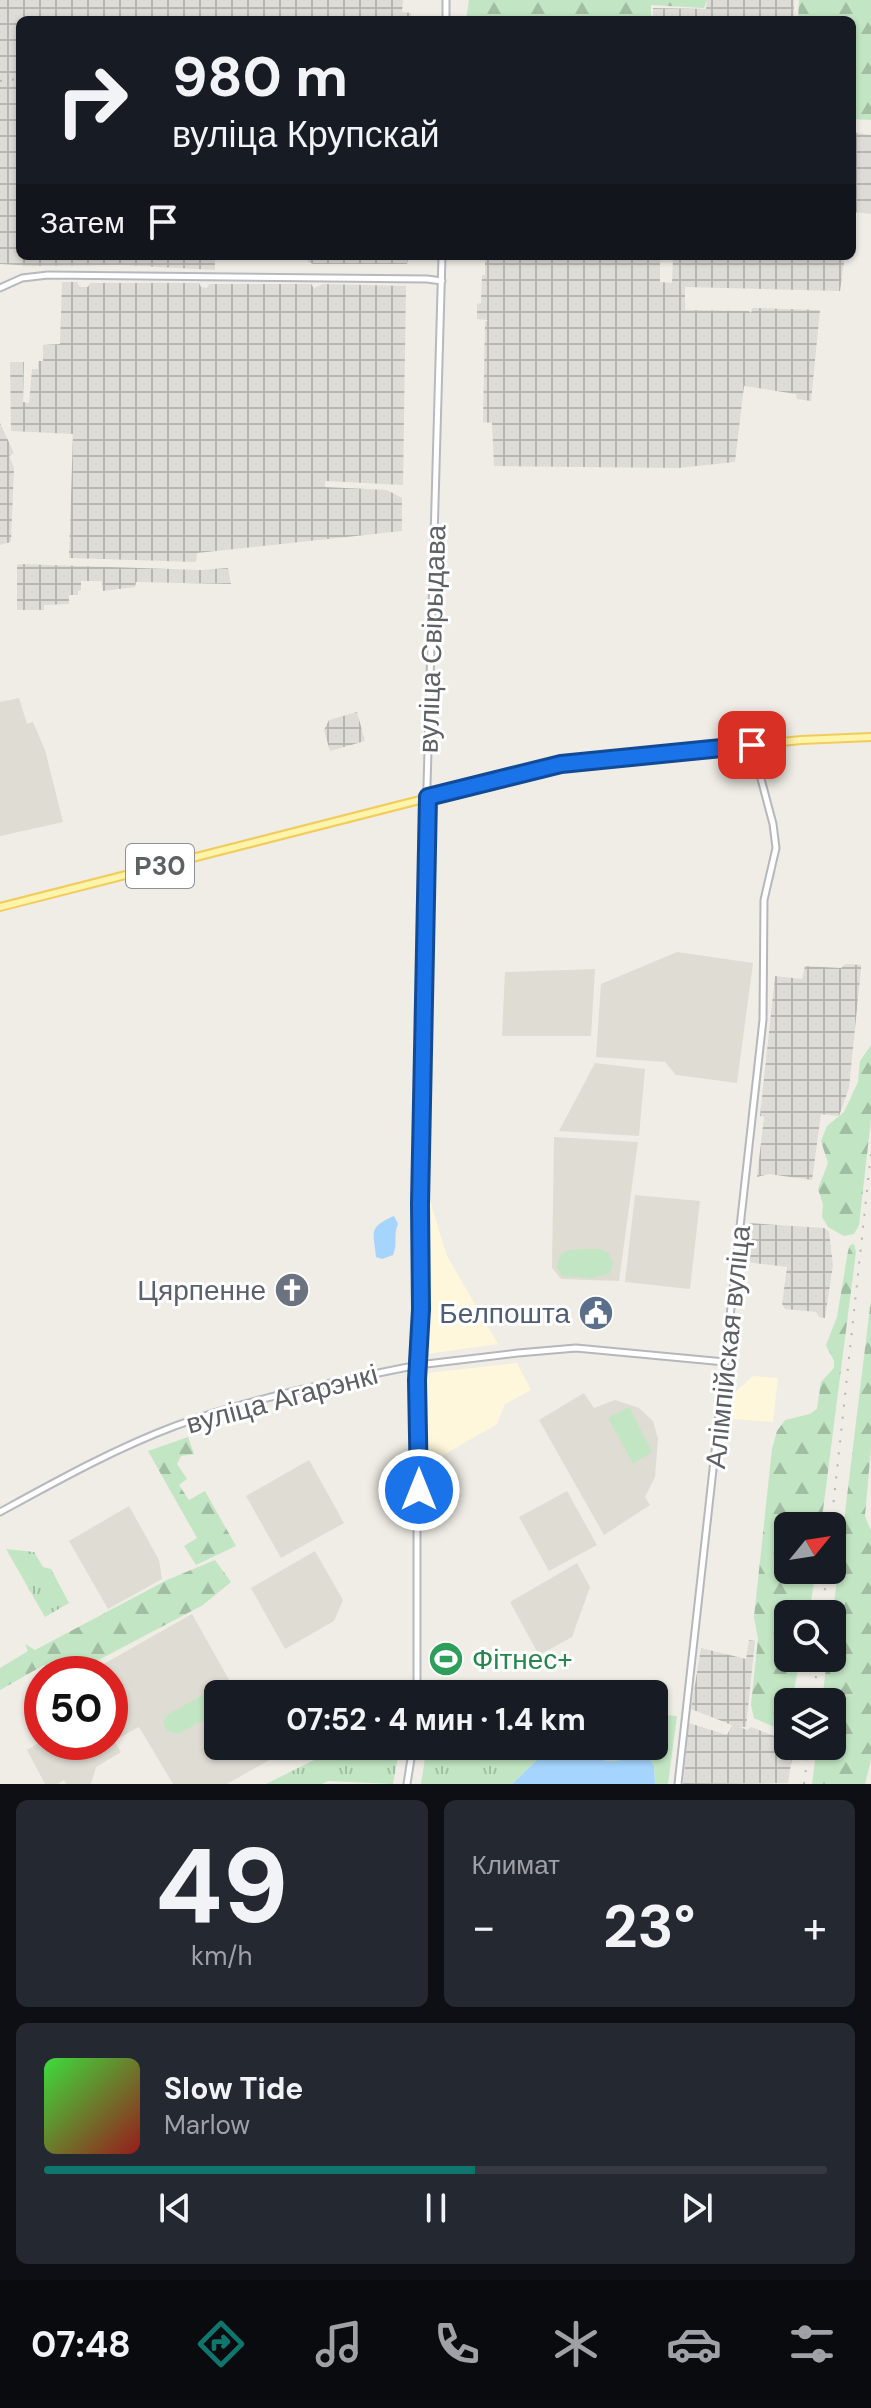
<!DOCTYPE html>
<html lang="ru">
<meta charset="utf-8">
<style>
body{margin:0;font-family:"DM Sans",sans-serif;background:#242831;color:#f1f3f6;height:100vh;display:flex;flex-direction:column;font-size:30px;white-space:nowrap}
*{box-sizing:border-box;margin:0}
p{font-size:26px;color:#9ea1a6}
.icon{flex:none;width:44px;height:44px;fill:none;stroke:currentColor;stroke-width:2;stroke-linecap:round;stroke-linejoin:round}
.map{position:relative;height:1784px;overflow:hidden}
.side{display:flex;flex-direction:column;gap:16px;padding:16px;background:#0d0f14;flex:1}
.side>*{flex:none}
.hud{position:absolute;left:16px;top:16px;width:840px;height:244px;border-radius:12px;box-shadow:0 2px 6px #0004;background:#171b24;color:#f1f3f6;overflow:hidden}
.needle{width:52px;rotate:60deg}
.controls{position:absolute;left:774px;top:1512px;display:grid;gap:16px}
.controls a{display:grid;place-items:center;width:72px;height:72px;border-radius:12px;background:#171b24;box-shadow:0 2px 6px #0004;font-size:40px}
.speed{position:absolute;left:24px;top:1656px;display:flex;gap:16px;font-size:40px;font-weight:700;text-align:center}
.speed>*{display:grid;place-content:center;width:104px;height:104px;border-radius:50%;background:#171b24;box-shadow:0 2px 6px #0004;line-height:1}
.speed .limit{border:12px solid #d22;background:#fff;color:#111}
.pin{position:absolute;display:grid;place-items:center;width:68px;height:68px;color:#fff;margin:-34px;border-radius:16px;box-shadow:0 4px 12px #0006}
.me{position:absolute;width:88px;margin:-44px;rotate:0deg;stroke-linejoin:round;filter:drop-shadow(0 0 6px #0008)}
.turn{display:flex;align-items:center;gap:28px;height:168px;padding:0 24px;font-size:36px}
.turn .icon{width:104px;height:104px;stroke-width:2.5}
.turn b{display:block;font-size:56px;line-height:68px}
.then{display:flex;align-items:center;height:76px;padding:0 24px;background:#0003;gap:16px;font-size:30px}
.big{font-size:60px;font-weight:700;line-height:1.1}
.side .tile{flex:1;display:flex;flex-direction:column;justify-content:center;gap:12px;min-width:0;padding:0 28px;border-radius:12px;background:#242831}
.side .dial{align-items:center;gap:0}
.dial b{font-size:104px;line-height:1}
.song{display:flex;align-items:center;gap:24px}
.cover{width:96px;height:96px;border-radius:12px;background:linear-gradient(135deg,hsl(120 70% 55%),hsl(0 70% 35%))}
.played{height:8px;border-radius:4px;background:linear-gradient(90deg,#0f766e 55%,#363941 55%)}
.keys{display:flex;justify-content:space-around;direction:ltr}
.heat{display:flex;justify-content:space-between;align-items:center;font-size:44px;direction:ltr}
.side .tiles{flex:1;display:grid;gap:16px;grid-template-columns:1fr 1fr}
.tile:last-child{grid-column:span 2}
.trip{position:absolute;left:204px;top:1680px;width:464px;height:80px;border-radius:12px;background:#171b24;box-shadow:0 2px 6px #0004;font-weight:700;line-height:80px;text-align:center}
.tab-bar{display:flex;height:128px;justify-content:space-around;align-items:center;background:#090b0e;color:#9ea1a6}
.tab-bar .icon{width:56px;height:56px}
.tab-bar .selected{color:#0f766e}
.tab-bar b{font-size:36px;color:#f1f3f6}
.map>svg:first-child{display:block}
</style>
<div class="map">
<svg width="871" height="1784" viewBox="0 0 871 1784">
<defs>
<pattern id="industrial-grid" width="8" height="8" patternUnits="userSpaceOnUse" patternTransform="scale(2)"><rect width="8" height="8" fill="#dedcd7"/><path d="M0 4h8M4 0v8" fill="none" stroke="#b7b6b2"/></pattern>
<pattern id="grass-tufts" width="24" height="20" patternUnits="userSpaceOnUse" patternTransform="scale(2)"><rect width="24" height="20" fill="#c2e6c3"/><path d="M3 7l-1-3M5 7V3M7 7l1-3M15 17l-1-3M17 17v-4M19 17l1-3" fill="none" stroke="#a1bea2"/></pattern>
<pattern id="forest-firs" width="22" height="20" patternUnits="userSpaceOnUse" patternTransform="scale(2)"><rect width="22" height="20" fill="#c2e6c3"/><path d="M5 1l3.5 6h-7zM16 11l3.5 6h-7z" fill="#a1bea2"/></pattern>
</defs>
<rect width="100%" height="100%" fill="#efede5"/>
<path fill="#fef7db" d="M430,1201l17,55 51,88 -71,10z
M517,1363l14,27 -26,14 -8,20 -71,41 -1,-89 3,-3z
M753,1376l25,2 -5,44 -42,-3 2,-25z"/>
<path fill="url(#industrial-grid)" d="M0,0h403l-1,12 9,1v7h-391v236h195v14l-93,-5 -88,1 -34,-2z
M707,0h87v20h-141v-12l53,1z
M852,132l19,3v79l-19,-2z
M308,256h99l1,3 -1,5h-94l-5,-2z
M485,256h175v26l12,1 1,-27h172l-5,35 -155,-4v23l64,1 2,2 1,-5 68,2 -9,91 -14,-2 -1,-5 -52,-8 -9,76 -57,6 -184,-2 -2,-43 -9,-1 2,-100 3,-2 -11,-1v-15l4,-1 1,-28h3z
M62,282h15l3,5h8l2,-4h109l2,4 6,1 2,-4h102l3,4 9,-4 83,2 -3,199 -78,-4v6l62,3 15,8v33l-205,22 -1,9 -127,-4 4,-124 -62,-3 -1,-69h14l-1,40 6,1 3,-34h6v-8h5v-16l17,-1z
M0,423l14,30 -5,3 5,12 -3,74 -11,3z
M20,564l180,6 28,-2 3,16 -95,-2 -1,5 -32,4 -1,-10h-21v9l-3,1v4h-9v9l-25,1v5h-27v-45z
M357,712l8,29 -35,10 -6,-21 5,-10z
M845,964l16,1v4l-12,119 -10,28 -18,-2 -9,66 -43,-6 -12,3 7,-60 -4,-1 15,-140 27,3 3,-13 36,2z
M748,1223l76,5 5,4 4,33 -8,53 -6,-1 -3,-5 -31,-3 -3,-5 5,-37 -34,-4 -10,-4z
M749,1640l6,1 -9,86h-6l7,3 4,-3 37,14v5h6l-6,37 -105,1 6,-61 38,12 5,-10 -41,-16 10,-61 45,11z"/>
<path fill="#dfdcd3" d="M19,698l8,26 6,-2 12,28 18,72 -63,14v-134z
M677,952l76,11 -16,120 -61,-8 -11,-13 -69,-5 5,-73z
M595,969l-4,67h-89l3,-64z
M595,1063l50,6 -6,67 -80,-5z
M554,1137l84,5 -19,139 -58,-2 -9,-11z
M635,1195l65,6 -10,88 -65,-7z
M584,1393l10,15 21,-8 24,8 14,13 5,18 -3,38 -10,20 5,8 -46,30 -65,-115z
M309,1460l35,63 -63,35 -35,-62z
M567,1491l30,54 -48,26 -30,-54z
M129,1506l30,54 3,19 -54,30 -39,-68z
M315,1551l28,49 -9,21 -49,28 -34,-61z
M577,1563l13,24 -18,50 -33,18 -29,-53z
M192,1614l45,80h-19v52h49l6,12 -46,26h-54l-34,-57 -22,12 -7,-12v-53h-24z
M110,1733l11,19 -25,15 -5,17h-25l-2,-4 -6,4h-13l-18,-34 15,-9 68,1z"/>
<path fill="url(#grass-tufts)" d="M6,1549l28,3 9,15 8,2 18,34 -24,14z
M654,1714l23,2 -9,68h-13l-1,-18c-11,-20 -24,-5 -40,-5 -15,1 -29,-12 -43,-15h83z
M342,1746h58l-7,38 -65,-3 -6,3h-56z
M427,1746h134l-24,14 -25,24h-91z"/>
<path fill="url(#forest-firs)" d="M469,0h238l-3,8 -53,-3v15h-185z
M799,0h72v120l-19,-1v-99h-54z
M871,1045v74l-12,106 -5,9 -10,2 -16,-9 -6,-10 1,-13 -5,-15 10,-26 -7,-22 6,-15 17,-14 14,-30 2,-21z
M854,1244l2,8 -35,274h-33v44h28l-7,44h-21v44h12l-8,44h-4l-1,21 -8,6 -25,-11 -3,-13 7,-66 -4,-22 18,-168 5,-18 8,-11 25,-6 7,-5 4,-27 13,-14v-7l-8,-16 11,-28 11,-66 2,-6z
M871,1299v149l-6,68 6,15v229l-6,24h-53l5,-38h15v-44h-10l5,-44h5v-38z
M188,1437l6,17 -13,2 -4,8 10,15 -8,6 10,15 16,-9 31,55 -40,19 -12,-19 13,-8 -49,-87z
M215,1560l16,22 -28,23 -131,69 -15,-7 -11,1 -2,-3 -44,25v-22l28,-17 -3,-7 10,6 132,-70z"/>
<path fill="#c2e6c3" d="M581,1249h20l8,4 4,10 -3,10 -17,5 -31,-2 -6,-10 5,-12 8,-4z
M629,1407l23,45 -19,12 -25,-46z
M213,1689l9,1 4,4h-8v18l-40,22 -11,-3 -4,-8 4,-8z"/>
<path fill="#a5d5fe" d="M394,1216l4,8c-5,11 0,20 -5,31l-11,4 -6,-2c-2,-25 -9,-29 18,-41z
M561,1746c19,0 31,13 48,15 18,3 33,-18 45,5l1,18h-143l25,-24z"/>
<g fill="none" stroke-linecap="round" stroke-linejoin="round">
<g stroke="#b5b7bc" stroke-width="9">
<path id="tertiary" d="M418,1365l100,-12 58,-5 149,14
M678,1784l85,-764 1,-120 12,-52 -3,-24 -21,-79"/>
</g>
<g stroke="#b6b9bf" stroke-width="9">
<path id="secondary" d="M446,20v-20
M0,288l22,-10 26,-3 379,4 15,2
M0,1512c57,-31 114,-63 175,-86 76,-28 164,-45 243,-61
M417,1694v-314l4,-71 -1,-105 6,-383 16,-565
M407,1784l6,-38"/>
</g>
<g stroke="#f1cc5c" stroke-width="10">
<path id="primary" d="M0,907l561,-143 240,-24 70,-3"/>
</g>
<use href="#tertiary" stroke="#fff" stroke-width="5"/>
<use href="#secondary" stroke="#fff" stroke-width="5"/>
<use href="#primary" stroke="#fff4aa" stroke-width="6"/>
<path stroke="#b5b6b6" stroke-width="2" stroke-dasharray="2 10" stroke-linecap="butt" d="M0,81l20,-2
M831,1526l40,-373
M822,1614l5,-44
M813,1702l5,-44
M804,1784l5,-38"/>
</g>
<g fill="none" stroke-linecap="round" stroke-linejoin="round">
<g stroke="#114b97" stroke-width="20">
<path id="route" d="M419,1490l-2,-110 4,-71 -1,-105 8,-407 133,-33 191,-19"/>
</g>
<use href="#route" stroke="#1a73e8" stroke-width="14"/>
</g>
<defs>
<g id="church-disc" transform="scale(1.8)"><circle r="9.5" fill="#6b7280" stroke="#fff"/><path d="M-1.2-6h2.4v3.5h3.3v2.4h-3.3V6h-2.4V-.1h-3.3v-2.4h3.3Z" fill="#fff"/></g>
<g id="civic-disc" transform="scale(1.8)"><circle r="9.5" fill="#5c6f8a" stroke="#fff"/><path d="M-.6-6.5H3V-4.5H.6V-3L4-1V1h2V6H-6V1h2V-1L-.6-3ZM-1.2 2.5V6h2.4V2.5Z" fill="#fff"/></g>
<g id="stadium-disc" transform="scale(1.8)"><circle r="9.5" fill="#2e9e5b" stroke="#fff"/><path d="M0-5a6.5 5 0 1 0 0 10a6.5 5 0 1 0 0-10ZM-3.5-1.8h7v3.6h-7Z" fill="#fff"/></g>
</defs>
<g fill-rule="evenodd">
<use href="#church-disc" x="292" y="1290"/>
<use href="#civic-disc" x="596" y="1313"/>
<use href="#stadium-disc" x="446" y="1659"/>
</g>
<g text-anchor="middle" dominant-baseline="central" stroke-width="6" stroke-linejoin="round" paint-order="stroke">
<rect fill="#fff" stroke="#8e9093" stroke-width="2" x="126" y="844" width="68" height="44" rx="6"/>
<g font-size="26" font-weight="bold" fill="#5d6065">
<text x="160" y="866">Р30</text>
</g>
<g font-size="28" fill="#5d6065" stroke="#fff">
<text transform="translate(432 639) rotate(-88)">вуліца Свірыдава</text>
<text transform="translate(728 1347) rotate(-84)">Алімпійская вуліца</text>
<text transform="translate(282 1399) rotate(-15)">вуліца Агарэнкі</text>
</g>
<g font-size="28" fill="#5b616d" stroke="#fff" text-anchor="end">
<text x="266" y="1290">Цярпенне</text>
</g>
<g font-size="28" fill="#4e5e75" stroke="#fff" text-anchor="end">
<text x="570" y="1313">Белпошта</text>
</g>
<g font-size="28" fill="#27864d" stroke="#fff" text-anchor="start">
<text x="472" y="1659">Фітнес+</text>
</g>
</g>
</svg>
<div class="controls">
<a><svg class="needle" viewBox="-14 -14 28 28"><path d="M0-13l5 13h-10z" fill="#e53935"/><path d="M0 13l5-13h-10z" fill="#9ea1a6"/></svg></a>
<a><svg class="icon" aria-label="search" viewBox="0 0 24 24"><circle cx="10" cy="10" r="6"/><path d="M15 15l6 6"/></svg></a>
<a><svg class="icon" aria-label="layers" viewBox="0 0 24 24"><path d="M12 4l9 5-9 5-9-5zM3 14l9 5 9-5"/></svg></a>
</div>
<div class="speed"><div class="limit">50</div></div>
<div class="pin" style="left:752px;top:745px;background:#d93025"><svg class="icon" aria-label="arrive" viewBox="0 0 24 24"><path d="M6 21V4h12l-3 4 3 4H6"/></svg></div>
<svg class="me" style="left:419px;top:1490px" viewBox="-20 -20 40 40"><circle r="17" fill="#1a73e8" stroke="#fff" stroke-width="3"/><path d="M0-11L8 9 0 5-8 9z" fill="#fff"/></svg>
<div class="trip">07:52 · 4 мин · 1.4 km</div>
<div class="hud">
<div class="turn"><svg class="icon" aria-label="right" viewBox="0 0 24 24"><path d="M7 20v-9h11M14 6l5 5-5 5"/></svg><div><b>980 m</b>вуліца Крупскай</div></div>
<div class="then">Затем<svg class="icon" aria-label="arrive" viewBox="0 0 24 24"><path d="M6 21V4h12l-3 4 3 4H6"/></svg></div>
</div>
</div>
<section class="side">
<div class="tiles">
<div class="tile dial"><b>49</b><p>km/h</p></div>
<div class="tile"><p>Климат</p>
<div class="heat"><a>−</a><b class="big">23°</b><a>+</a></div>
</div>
<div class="tile">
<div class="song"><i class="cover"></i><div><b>Slow Tide</b><p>Marlow</p></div></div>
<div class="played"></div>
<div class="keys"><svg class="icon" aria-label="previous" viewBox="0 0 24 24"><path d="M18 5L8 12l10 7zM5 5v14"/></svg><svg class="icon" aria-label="pause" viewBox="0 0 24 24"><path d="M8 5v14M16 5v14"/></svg><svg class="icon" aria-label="next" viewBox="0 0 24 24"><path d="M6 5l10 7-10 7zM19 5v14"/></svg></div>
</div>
</div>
</section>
<nav class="tab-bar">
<b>07:48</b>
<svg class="icon selected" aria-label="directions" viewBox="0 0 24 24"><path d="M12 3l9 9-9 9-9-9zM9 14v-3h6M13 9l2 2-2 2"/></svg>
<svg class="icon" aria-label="music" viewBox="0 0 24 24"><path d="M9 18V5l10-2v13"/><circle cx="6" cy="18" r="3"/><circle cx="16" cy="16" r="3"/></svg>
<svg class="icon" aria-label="phone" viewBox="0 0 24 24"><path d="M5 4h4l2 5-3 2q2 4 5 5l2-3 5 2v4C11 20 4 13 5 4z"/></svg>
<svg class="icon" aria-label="climate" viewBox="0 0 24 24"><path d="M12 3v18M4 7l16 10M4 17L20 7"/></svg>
<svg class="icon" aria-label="car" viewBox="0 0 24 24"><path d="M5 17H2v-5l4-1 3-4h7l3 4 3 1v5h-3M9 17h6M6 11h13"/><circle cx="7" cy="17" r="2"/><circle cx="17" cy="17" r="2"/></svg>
<svg class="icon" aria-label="filters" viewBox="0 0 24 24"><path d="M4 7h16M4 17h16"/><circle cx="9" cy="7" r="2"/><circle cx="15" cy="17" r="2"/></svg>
</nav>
